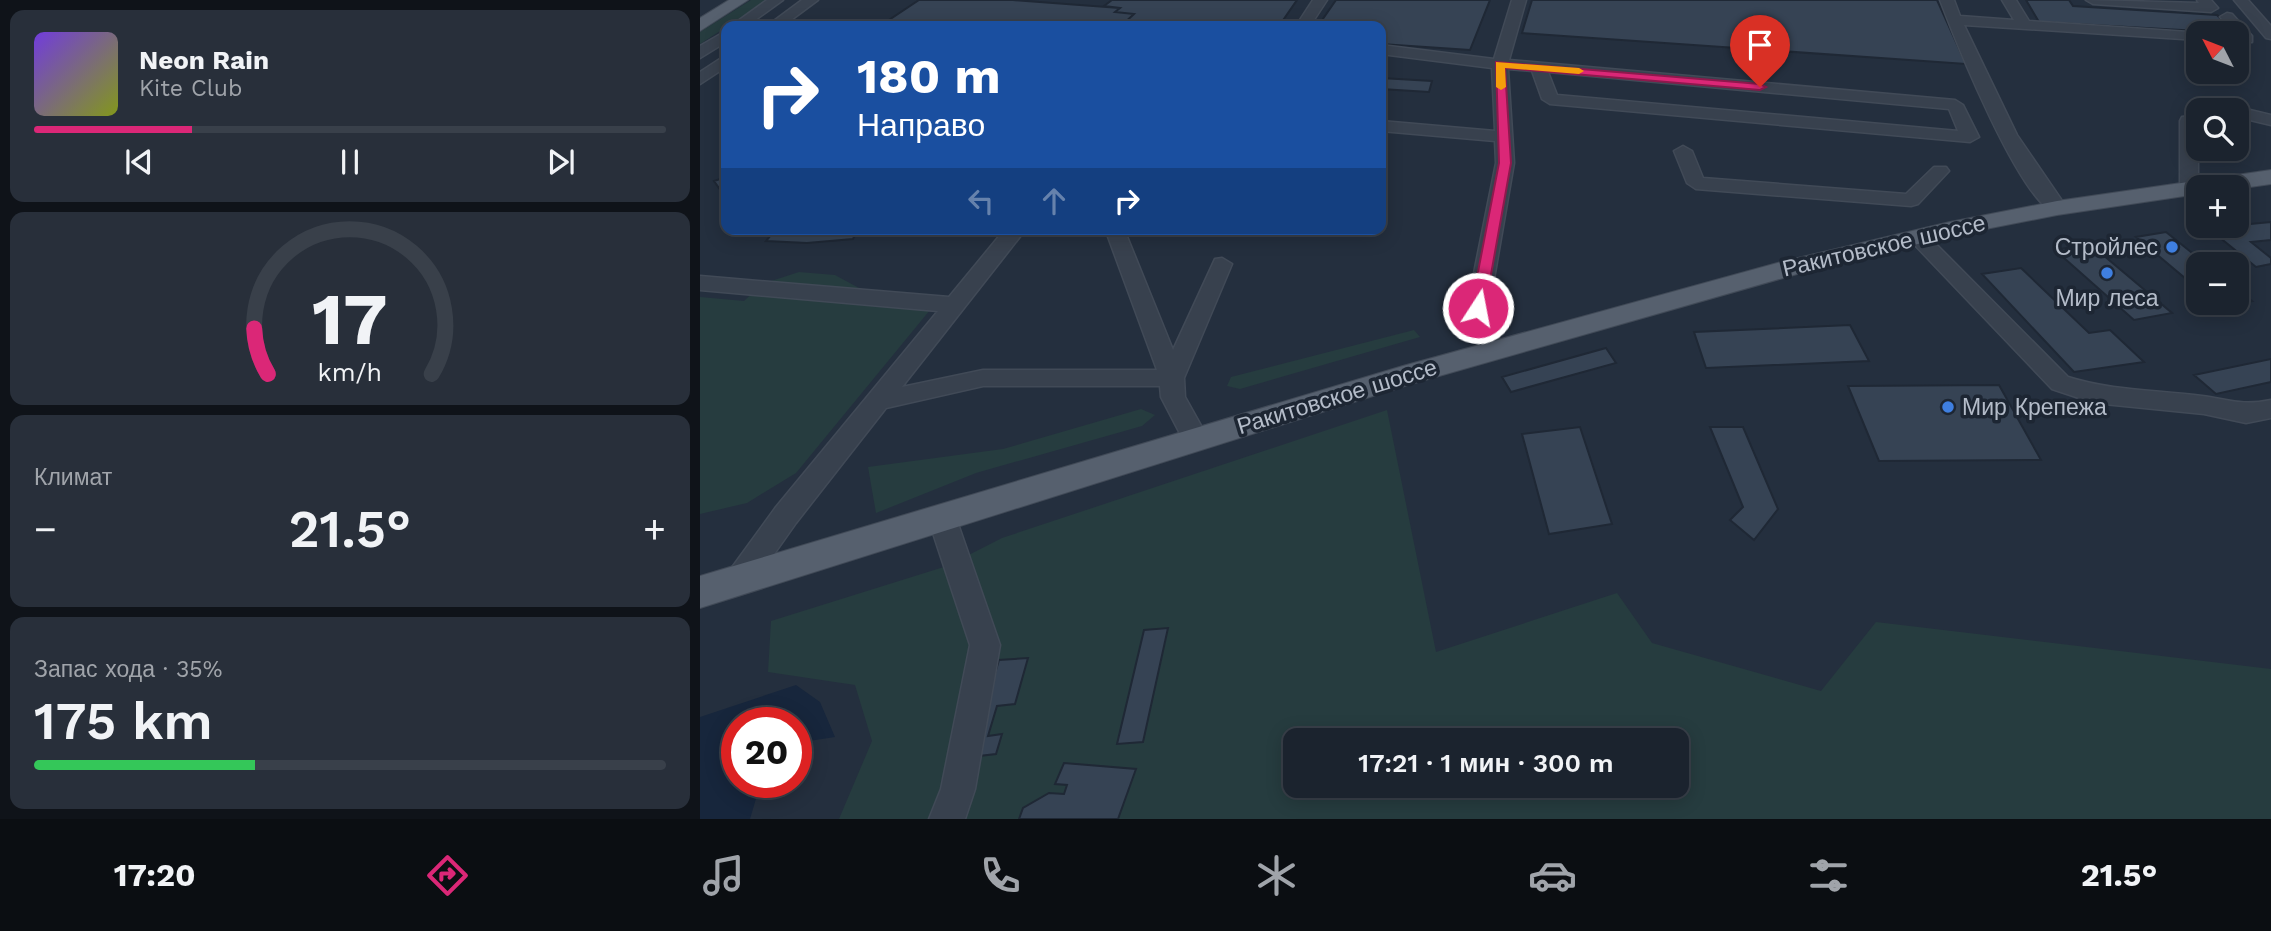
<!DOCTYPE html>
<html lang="ru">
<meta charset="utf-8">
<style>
body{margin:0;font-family:"Work Sans",sans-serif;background:#282f3a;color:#f1f3f6;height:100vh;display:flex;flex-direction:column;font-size:26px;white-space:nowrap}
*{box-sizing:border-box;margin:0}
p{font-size:23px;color:#a0a4aa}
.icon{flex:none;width:38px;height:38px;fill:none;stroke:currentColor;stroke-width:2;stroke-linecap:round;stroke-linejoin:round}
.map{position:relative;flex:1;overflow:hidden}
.panel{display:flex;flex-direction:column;gap:10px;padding:10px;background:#0f1319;width:700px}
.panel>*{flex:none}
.banner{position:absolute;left:21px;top:21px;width:665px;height:214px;border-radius:14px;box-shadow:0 4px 18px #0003,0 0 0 2px #39404a;background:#1a4fa0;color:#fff;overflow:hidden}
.needle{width:46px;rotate:312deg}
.buttons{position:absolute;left:1486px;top:21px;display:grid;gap:14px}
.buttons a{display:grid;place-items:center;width:63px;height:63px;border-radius:14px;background:#1b232e;box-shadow:0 4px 18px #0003,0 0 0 2px #39404a;font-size:35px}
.speed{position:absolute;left:21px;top:707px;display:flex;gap:14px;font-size:35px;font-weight:700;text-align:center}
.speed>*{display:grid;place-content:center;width:91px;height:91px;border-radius:50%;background:#1b232e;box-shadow:0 4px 18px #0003,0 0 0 2px #39404a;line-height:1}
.speed .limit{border:10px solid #d22;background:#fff;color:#111}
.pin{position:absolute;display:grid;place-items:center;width:60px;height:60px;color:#fff;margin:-72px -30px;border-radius:50% 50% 50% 0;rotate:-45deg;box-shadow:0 0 7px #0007}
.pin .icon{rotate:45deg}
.me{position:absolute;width:77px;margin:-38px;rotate:11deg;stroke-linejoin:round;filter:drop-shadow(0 0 5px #0008)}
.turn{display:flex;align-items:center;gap:24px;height:147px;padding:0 21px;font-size:32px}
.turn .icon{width:91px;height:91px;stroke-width:2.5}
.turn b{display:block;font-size:49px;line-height:60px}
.lanes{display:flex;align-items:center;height:66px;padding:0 21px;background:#0003;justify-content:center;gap:35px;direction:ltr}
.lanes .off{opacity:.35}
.big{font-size:52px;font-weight:600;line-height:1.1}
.panel .card{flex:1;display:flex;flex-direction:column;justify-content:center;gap:10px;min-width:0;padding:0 24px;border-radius:14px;background:#282f3a}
.panel .dial{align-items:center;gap:0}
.dial svg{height:182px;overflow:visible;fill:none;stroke:#39404a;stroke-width:7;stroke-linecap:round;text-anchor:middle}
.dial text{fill:#f1f3f6;stroke:none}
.song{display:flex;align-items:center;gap:21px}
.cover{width:84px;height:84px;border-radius:10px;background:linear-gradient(135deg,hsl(260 70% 55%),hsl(70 70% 35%))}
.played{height:7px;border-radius:4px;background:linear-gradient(90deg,#db2777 25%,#39404a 25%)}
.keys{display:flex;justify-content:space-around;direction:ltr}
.heat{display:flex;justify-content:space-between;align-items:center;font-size:38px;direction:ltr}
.charge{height:10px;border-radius:5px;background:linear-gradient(90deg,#34c759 35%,#39404a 0)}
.trip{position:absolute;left:583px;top:728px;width:406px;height:70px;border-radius:14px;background:#1b232e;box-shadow:0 4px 18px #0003,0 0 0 2px #39404a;font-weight:600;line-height:70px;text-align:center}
.dock{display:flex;height:112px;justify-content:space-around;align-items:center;background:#0b0e12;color:#a0a4aa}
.dock .icon{width:49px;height:49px}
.dock .current{color:#db2777}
.dock b{font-size:32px;color:#f1f3f6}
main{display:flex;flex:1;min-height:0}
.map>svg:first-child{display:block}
</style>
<main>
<section class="panel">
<div class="card">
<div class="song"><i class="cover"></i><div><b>Neon Rain</b><p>Kite Club</p></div></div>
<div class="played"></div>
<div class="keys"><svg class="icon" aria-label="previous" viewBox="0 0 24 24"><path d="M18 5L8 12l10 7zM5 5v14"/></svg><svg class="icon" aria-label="pause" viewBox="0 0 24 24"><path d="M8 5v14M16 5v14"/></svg><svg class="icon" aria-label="next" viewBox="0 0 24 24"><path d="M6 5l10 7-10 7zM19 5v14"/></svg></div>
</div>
<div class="card dial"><svg viewBox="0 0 100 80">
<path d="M14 69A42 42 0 1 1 86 69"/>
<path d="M14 69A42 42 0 0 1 8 49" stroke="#db2777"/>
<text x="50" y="56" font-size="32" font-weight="700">17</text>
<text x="50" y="72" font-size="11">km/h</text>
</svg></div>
<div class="card"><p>Климат</p>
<div class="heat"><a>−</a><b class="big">21.5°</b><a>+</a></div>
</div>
<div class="card"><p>Запас хода · 35%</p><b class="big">175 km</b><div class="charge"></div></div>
</section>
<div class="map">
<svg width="1571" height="819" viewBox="0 0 1571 819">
<rect width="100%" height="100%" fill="#242f3e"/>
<path fill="#263c3f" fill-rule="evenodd" d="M51,0h17l-68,44v-12z
M99,272l36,3 24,13 5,13 66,9 -134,163 -49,30 -47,11v-217l44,4 18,-17z
M714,330l6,7 -180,52 -13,-3 4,-9z
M441,409l14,6 -13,11 -166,47 -100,40 -8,-46 135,-18z
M687,410l49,242 181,-59 35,50 169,48 55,-69 395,47v150h-1432l33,-78 -17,-56 -87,-13 3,-51 176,-55 55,-28zM595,740h381v46h-381z"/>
<path fill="#17263c" d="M96,685l24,17 15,35 -39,6v-20h-59v59h28l-7,10 -8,27h-50v-102z"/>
<path fill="#364354" stroke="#1f2835" stroke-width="2" d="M219,0h94l107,8 -5,4 19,2 -13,12h-241z
M412,0h185l-18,26h-158l13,-12 -19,-2 5,-4 -16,-2z
M636,0h154l-20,50 -89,-6v-18h-63z
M832,0h405l29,64 -444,-31z
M1326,0h43l4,6 144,9 18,18 -196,-11z
M681,78l51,3 -3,11 -48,-3z
M26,177v21l-12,-17z
M1571,222v18l-20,2 20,16v6l-15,3 -48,-39z
M64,229h94l-5,10 -46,4 -41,-2 9,-11z
M1466,232l40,32h-8v25l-62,-52z
M1390,244l82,69 -38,7 -79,-70z
M1321,268l68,65 21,-3 34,32 -70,10 -92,-98z
M1536,289l16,12 -33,5 -5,-3h22z
M1150,325l19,36 -163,7 -12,-36z
M906,348l10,15 -105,29 -9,-15z
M1571,359v23l-55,12 -22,-19z
M1299,385l42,75 -162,1 -31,-75z
M880,427l32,97 -63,10 -27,-100z
M1010,427h33l35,82 -24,31 -24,-20 13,-13z
M468,628l-25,114 -26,2 27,-114z
M328,658l-13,46 -18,2 -9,30 14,-2 -6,20 -26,3 29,-97z
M364,763l72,6 -18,50h-99l4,-11 26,-15 15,1 3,-9 -12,-1z"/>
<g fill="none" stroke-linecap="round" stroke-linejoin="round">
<g stroke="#414a57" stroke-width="3">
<path id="minor" d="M67,0h16l-36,26h-16z
M102,0h16l-35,26h-16z
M613,0h14l-17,26h-14z
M812,0h14l-17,60 446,40 8,5 16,32 -9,5 -420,-38 -8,-5 -10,-28 -24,-2 6,94 -25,145 14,41 -3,6h-16l-17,-47 29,-145 -1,-22 -114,-10v-10l114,10 -3,-63 -111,-14v-9l113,14zM848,72l401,37 9,22 -401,-36z
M1240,0h14l6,16 54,4 -12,-20h14l13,21 174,12h-5v7l-234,-15 53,110 50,73 -10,6c-36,-9 -103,-177 -117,-214z
M1386,0l113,3 -2,-3h14l7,8 -7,4 -118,-8z
M1534,0h14l23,26v13l-5,-1z
M1527,13l5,1 20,22v6h-16v-9l-16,-16z
M26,31v11l-26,16v-12z
M26,55v12l-26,17v-12z
M1550,110l21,5v10l-21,-5 -14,1v-10z
M1498,115v72l-9,7 -9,-6v-67l2,-4z
M983,146l9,5 11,27 203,16 28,-27h12l3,4 -31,33 -7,2 -215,-17 -9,-6 -13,-32z
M305,229h21l-124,158 81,-17h174l-50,-136 -6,-5h23l49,121 42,-91 7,-1 10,6 -48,114 1,19 24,43 -4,7 -9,3 -9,-3 -26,-50 -1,-11h-177l-97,22 -90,115 -48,68 -10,4 -10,-4 -4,-9 4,-9 48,-66 162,-196 -238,-21v-14l249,21z
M1218,231l7,2 143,144c44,14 89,13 134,19 29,4 39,10 69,4v18l-25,5 -42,-9 -110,-11 -42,-14 -141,-148 -3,-4z
M242,507l10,3 4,8 44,127 -25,144 -10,30h-36l12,-30 29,-144 -42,-127 4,-8z"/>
</g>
<g stroke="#414a57" stroke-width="2">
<path id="major" d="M29,0h19l-48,31v-13z
M1571,170v14l-35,5 -38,-2v7l-141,21 -107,21 -153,38 -386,110 -711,224v-32l703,-210 378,-104 169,-40 107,-21z"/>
</g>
<use href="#minor" fill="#38414e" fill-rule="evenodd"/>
<use href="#major" fill="#56606e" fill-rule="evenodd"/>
</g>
<path fill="#db2777" stroke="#8e194d" stroke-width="2" d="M796,62l264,22 6,3 -6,3 -255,-22 6,95 -26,145 -7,4 -7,-4 28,-145z"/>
<path fill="#f59e0b" d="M796,62l83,6 5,3 -5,3 -74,-6 1,19 -5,3 -5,-3z"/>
<g fill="#3f7fe0" stroke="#1d2633" stroke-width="2.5">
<circle cx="1472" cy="247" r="7"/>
<circle cx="1407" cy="273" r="7"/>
<circle cx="1248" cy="407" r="7"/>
</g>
<g text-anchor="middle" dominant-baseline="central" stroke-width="7" stroke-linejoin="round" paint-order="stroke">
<g font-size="23" fill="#b4bcc9" stroke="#1d2633">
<text transform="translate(1184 246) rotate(-13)">Ракитовское шоссе</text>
<text transform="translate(637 397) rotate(-17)">Ракитовское шоссе</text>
</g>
<g font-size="23" fill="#b4bcc9" stroke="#1d2633" text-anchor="end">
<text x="1458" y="247">Стройлес</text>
<text x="1407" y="298" text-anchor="middle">Мир леса</text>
<text x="1262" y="407" text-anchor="start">Мир Крепежа</text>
</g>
</g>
</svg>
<div class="buttons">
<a><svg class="needle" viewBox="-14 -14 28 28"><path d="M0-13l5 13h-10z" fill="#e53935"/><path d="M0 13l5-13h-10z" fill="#a0a4aa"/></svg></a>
<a><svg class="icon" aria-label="search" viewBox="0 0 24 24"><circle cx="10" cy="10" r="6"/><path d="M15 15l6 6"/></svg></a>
<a>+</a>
<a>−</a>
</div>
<div class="speed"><div class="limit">20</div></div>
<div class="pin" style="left:1060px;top:87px;background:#d93025"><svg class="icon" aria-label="arrive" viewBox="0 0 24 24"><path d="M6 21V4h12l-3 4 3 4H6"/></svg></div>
<svg class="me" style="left:778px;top:308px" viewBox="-20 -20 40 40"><circle r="17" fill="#db2777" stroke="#fff" stroke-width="3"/><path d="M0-11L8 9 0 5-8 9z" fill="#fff"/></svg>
<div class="trip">17:21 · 1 мин · 300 m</div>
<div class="banner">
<div class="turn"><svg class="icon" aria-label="right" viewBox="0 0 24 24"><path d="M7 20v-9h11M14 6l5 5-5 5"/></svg><div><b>180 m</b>Направо</div></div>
<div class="lanes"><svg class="icon off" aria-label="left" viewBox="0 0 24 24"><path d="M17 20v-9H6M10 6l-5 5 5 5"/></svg><svg class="icon off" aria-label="ahead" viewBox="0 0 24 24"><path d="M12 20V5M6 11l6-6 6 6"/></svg><svg class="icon" aria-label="right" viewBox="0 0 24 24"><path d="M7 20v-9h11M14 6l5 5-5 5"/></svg></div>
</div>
</div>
</main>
<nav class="dock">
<b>17:20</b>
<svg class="icon current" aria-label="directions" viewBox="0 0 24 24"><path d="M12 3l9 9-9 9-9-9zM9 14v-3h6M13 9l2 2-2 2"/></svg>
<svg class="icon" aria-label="music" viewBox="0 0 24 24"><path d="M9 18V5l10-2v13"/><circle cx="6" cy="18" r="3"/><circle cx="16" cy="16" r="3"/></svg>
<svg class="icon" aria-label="phone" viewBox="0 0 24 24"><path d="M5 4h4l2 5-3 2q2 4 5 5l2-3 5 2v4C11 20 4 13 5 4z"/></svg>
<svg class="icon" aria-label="climate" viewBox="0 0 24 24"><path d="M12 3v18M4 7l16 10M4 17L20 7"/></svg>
<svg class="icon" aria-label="car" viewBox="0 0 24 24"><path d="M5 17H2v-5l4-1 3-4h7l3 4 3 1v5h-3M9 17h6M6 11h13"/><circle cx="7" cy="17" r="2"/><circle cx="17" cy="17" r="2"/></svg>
<svg class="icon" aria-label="filters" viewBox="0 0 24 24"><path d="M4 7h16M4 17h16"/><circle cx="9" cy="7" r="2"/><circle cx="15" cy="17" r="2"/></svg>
<b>21.5°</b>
</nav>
